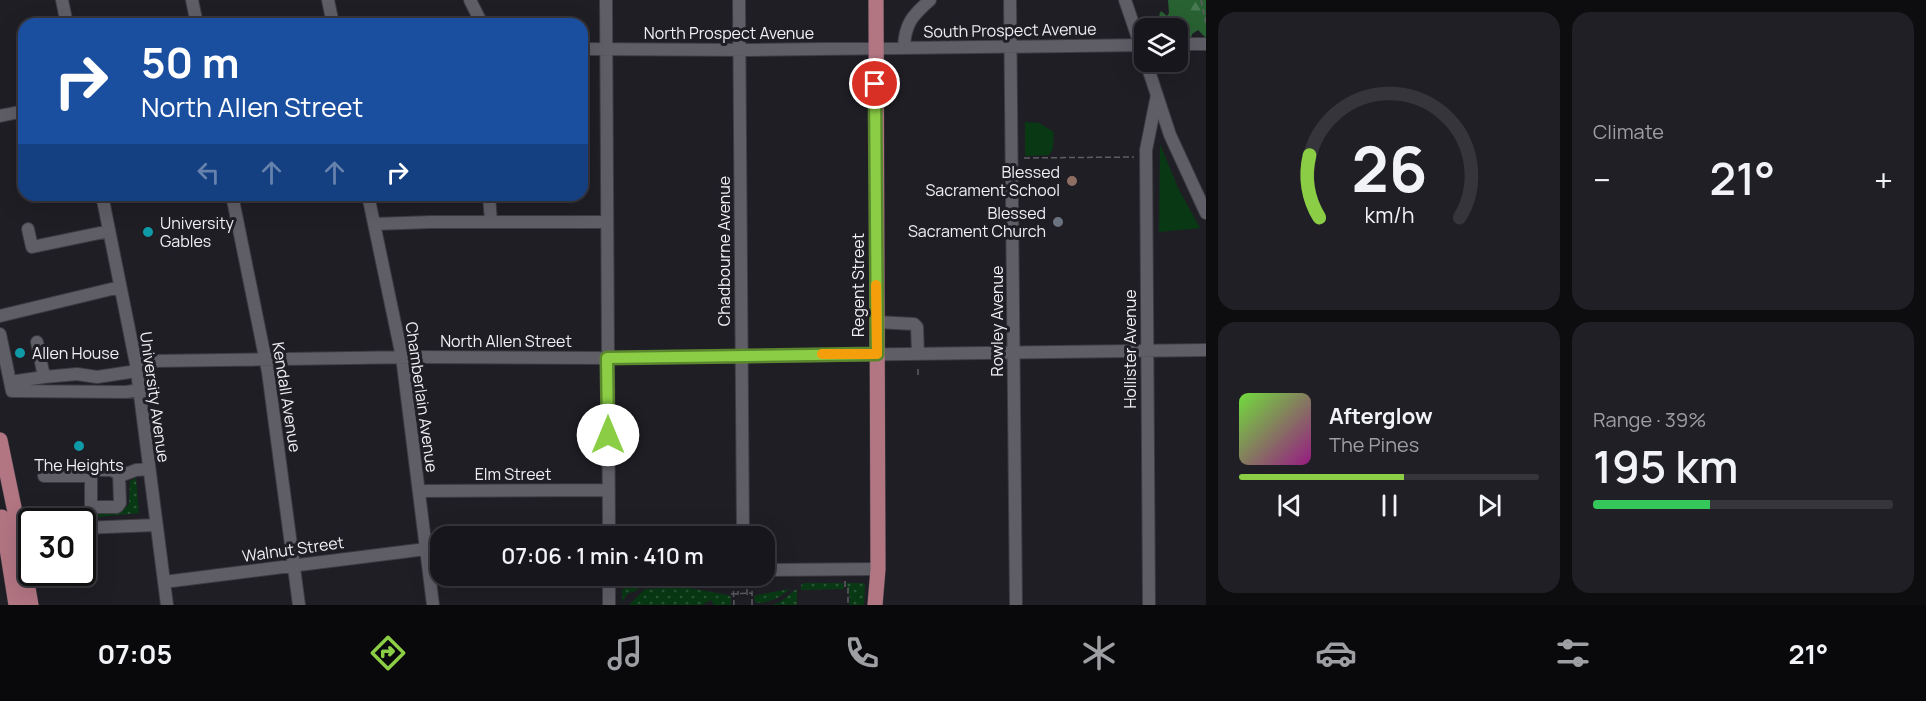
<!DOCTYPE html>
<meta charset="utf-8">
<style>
body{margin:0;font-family:Manrope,sans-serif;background:#201f25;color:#f1f3f6;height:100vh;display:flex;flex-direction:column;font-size:22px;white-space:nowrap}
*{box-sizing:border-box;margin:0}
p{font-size:20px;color:#9e9fa3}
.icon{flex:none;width:33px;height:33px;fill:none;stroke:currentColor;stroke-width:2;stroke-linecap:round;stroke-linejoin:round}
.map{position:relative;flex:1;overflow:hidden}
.details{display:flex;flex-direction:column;gap:12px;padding:12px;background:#0d0c0f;width:720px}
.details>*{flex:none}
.top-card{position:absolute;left:18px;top:18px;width:570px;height:183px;border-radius:18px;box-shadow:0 6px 24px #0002,0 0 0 2px #36353b;background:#1a4fa0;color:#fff;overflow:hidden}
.buttons{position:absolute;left:1134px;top:18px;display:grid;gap:12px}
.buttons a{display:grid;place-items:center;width:54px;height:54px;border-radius:12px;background:#17161c;box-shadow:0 6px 24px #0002,0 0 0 2px #36353b;font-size:30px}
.speed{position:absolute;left:18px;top:508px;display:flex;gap:12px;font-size:30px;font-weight:700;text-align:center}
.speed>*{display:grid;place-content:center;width:78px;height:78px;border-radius:50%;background:#17161c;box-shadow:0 6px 24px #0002,0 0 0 2px #36353b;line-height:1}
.speed .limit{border:3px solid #111;border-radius:9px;background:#fff;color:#111}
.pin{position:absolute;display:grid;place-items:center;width:51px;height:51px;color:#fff;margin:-26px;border:3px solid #fff;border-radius:50%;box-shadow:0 2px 6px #0007}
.me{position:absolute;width:66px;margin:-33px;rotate:0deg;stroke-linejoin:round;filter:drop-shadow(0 0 4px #0008)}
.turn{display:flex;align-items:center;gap:21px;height:126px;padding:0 24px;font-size:27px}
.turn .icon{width:78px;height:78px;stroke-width:2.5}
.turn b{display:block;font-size:42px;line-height:51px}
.lanes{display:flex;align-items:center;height:57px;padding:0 24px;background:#0003;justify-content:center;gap:30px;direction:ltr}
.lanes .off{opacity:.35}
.big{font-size:45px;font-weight:600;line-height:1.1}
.details .widget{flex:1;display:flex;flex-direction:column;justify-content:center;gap:9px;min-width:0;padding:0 21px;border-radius:18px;background:#201f25}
.details .dial{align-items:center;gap:0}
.dial svg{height:156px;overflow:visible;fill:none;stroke:#36353b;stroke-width:7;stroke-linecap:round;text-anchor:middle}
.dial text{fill:#f1f3f6;stroke:none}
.song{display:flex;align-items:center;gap:18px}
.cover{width:72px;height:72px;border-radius:9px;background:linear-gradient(135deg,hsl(100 70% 55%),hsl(310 70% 35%))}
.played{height:6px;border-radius:3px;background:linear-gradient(90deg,#8bce46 55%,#36353b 55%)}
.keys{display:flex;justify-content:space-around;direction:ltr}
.heat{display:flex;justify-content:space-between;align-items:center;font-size:33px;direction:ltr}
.charge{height:9px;border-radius:4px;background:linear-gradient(90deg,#34c759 39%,#36353b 0)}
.details .tiles{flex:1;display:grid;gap:12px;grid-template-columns:repeat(2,1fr)}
.trip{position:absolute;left:430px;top:526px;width:345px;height:60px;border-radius:18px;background:#17161c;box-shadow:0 6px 24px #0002,0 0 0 2px #36353b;font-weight:600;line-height:60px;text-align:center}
.menu{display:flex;height:96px;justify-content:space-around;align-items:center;background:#09090b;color:#9e9fa3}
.menu .icon{width:42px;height:42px}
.menu .selected{color:#8bce46}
.menu b{font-size:27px;color:#f1f3f6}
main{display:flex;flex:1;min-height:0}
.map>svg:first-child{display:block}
</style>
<main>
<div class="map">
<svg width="1206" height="605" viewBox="0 0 1206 605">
<defs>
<pattern id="grass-dots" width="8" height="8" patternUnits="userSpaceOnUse" patternTransform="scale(1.5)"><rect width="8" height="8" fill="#083914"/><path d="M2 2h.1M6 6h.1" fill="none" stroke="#2c5637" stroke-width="1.8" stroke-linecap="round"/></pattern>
<pattern id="forest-firs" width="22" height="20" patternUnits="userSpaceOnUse" patternTransform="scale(1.5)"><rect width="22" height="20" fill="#286132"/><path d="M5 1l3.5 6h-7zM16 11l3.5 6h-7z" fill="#487850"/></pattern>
</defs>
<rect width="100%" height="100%" fill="#1f1e25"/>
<path fill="url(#grass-dots)" d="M136,478l3,35 -41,4v-5l28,-4 3,-5 1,-22z
M804,583h39l1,6 -43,1v-5z
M846,583h17l2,2 -1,20h-15l1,-7z
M665,584l-9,3 -13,-2 -9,7 -6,1 -6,9v-12l6,-5z
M668,584l60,11 3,2v8h-17l-3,-5 -9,5h-73l16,-16 17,-1z
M790,589c-9,8 -23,16 -35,13l-1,-5 3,-2z
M795,590h2v15h-25l8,-3z"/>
<path fill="url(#forest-firs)" d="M1168,0h38v38l-8,-8 -6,4 -1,5 -13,2v-13h-23l-1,-3 -5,-4 7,-3 2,3 2,-1 3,1 1,-2 -5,-4 2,-4 6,5 2,-3z"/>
<path fill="#083914" d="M1025,122l14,1 15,9 -1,17 -4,6 -24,1z
M1160,144l18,44 22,40 -41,4z"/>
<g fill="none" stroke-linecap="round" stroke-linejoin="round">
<g stroke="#3c3b41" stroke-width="14">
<path id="minor" d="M62,0l5,24
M192,0l5,24
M328,0l5,24
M470,0l12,24
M606,0l3,537
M739,0l4,537
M1010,0l6,605
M1125,0l18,53
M1178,44h28
M904,47c1,-24 9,-32 26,-47
M582,49l169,1 393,-5
M1146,62l24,73 36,78
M0,116l24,-5
M102,195l34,169 31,241
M232,195l36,177 31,233
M368,195l34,162 31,248
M489,195l2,27
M374,224l57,-2h176
M28,229l4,18 77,-16
M0,316l120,-29
M876,322l38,2 3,3 1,27
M0,334l12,57 114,1 13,-2
M37,342l7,35 33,-3 20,3 40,-6
M136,364l17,-3 260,-4 194,1 599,-8
M10,382l34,-5
M44,476h47v52
M91,476l3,-6h17l8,4 1,29 -3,4h-26
M120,476l16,-6 13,-1
M419,491l189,-1
M82,528l74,-3
M765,570l113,-1
M609,576v29
M164,582l262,-33
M1149,605l-3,-455 11,-55"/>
</g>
<g stroke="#3c3b41" stroke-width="16">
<path id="major" d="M0,440l16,77
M6,542l10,63
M20,542l11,63
M875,605l3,-36 -2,-569"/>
</g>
<path stroke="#5e5d64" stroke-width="1.5" stroke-dasharray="6 3" stroke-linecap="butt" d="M1201,0l5,23
M1024,158l110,-1
M918,375v-9
M845,581v6l3,1v17
M733,582l1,23
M738,582v13
M752,582v11
M731,594l21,-1v12
M747,595v-13"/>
<use href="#minor" stroke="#5f5e67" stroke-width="12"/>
<use href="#major" stroke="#b27582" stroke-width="15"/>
<g stroke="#3c3b41" stroke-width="16" stroke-linecap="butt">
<path id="major-bridge" d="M2,517l4,25
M16,517l4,25"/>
</g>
<use href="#major-bridge" stroke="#b27582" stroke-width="15"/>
</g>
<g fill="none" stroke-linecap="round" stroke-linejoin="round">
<g stroke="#5a862e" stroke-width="15">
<path id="route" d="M608,435l-1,-77 270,-4 -2,-270"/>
</g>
<use href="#route" stroke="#8bce46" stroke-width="10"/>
<path stroke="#f59e0b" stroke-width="10" d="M822,354h55l-1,-69"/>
</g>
<circle fill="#8d6e63" stroke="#1f1e25" stroke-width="2" cx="1072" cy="181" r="6"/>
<circle fill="#6b7280" stroke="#1f1e25" stroke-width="2" cx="1058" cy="222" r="6"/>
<g fill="#0f9aa8" stroke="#1f1e25" stroke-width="2">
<circle cx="148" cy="232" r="6"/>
<circle cx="20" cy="353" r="6"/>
<circle cx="79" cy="446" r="6"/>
</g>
<g text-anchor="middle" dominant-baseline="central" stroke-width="6" stroke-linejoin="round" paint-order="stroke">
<g font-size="16" fill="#f0eff4" stroke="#1f1e25">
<text transform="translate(1010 30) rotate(-1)">South Prospect Avenue</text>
<text x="729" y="33">North Prospect Avenue</text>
<text transform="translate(724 251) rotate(-90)">Chadbourne Avenue</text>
<text transform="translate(858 285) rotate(-90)">Regent Street</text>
<text transform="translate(997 321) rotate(-90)">Rowley Avenue</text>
<text x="506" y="341">North Allen Street</text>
<text transform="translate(1130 349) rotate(-90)">Hollister Avenue</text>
<text transform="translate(155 397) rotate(82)">University Avenue</text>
<text transform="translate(287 397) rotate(81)">Kendall Avenue</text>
<text transform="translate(422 397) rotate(82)">Chamberlain Avenue</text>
<text x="513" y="474">Elm Street</text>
<text transform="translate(293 549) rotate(-8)">Walnut Street</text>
</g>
<g font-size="16" fill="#f0eff4" stroke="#1f1e25" text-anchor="end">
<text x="1060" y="172">Blessed<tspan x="1060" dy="18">Sacrament School</tspan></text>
<text x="1046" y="213">Blessed<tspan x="1046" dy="18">Sacrament Church</tspan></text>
<text x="160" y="223" text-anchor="start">University<tspan x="160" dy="18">Gables</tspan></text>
<text x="32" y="353" text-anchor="start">Allen House</text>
<text x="79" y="465" text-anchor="middle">The Heights</text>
</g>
</g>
</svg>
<div class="buttons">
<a><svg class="icon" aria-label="layers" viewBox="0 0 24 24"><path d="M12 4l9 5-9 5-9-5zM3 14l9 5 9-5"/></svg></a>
</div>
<div class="speed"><div class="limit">30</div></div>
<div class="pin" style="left:875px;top:84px;background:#d93025"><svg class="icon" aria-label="arrive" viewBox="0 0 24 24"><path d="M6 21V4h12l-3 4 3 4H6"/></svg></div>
<svg class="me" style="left:608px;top:435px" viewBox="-20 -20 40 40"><circle r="19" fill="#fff"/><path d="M0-13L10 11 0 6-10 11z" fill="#8bce46"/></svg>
<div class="trip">07:06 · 1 min · 410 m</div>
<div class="top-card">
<div class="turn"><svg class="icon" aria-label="right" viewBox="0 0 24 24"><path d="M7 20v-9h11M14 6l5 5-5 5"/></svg><div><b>50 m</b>North Allen Street</div></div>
<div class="lanes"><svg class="icon off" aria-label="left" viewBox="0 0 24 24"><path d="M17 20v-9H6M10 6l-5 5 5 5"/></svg><svg class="icon off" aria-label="ahead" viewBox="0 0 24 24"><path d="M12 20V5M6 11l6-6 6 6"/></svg><svg class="icon off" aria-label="ahead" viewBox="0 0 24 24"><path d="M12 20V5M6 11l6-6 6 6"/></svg><svg class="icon" aria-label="right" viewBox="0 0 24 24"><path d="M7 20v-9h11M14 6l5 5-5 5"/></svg></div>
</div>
</div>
<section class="details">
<div class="tiles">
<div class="widget dial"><svg viewBox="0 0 100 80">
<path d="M14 69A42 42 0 1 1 86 69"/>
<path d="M14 69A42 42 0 0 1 9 37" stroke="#8bce46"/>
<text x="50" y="56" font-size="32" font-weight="700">26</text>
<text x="50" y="72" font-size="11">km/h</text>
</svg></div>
<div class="widget"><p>Climate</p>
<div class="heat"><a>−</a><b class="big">21°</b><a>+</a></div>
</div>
<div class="widget">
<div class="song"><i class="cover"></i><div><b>Afterglow</b><p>The Pines</p></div></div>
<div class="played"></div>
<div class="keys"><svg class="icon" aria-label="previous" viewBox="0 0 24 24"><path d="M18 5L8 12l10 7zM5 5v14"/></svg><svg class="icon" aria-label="pause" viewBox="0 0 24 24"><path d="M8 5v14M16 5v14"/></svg><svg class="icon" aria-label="next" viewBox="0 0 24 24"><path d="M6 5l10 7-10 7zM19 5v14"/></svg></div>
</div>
<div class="widget"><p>Range · 39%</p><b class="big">195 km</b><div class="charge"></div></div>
</div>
</section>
</main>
<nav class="menu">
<b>07:05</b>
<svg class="icon selected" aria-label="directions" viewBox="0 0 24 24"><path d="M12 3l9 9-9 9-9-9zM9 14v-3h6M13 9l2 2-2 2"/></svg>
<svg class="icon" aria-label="music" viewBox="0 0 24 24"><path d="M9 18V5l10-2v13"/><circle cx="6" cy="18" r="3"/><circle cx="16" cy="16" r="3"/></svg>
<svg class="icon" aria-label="phone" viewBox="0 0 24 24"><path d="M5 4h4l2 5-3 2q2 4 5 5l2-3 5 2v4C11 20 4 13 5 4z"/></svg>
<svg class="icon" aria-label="climate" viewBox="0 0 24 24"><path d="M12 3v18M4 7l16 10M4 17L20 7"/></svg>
<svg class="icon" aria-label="car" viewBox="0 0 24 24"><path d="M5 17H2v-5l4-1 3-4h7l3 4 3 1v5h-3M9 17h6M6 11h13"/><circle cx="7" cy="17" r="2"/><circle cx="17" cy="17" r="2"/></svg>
<svg class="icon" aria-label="filters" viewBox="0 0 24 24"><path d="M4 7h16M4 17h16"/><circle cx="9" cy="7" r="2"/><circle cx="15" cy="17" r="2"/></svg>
<b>21°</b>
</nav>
